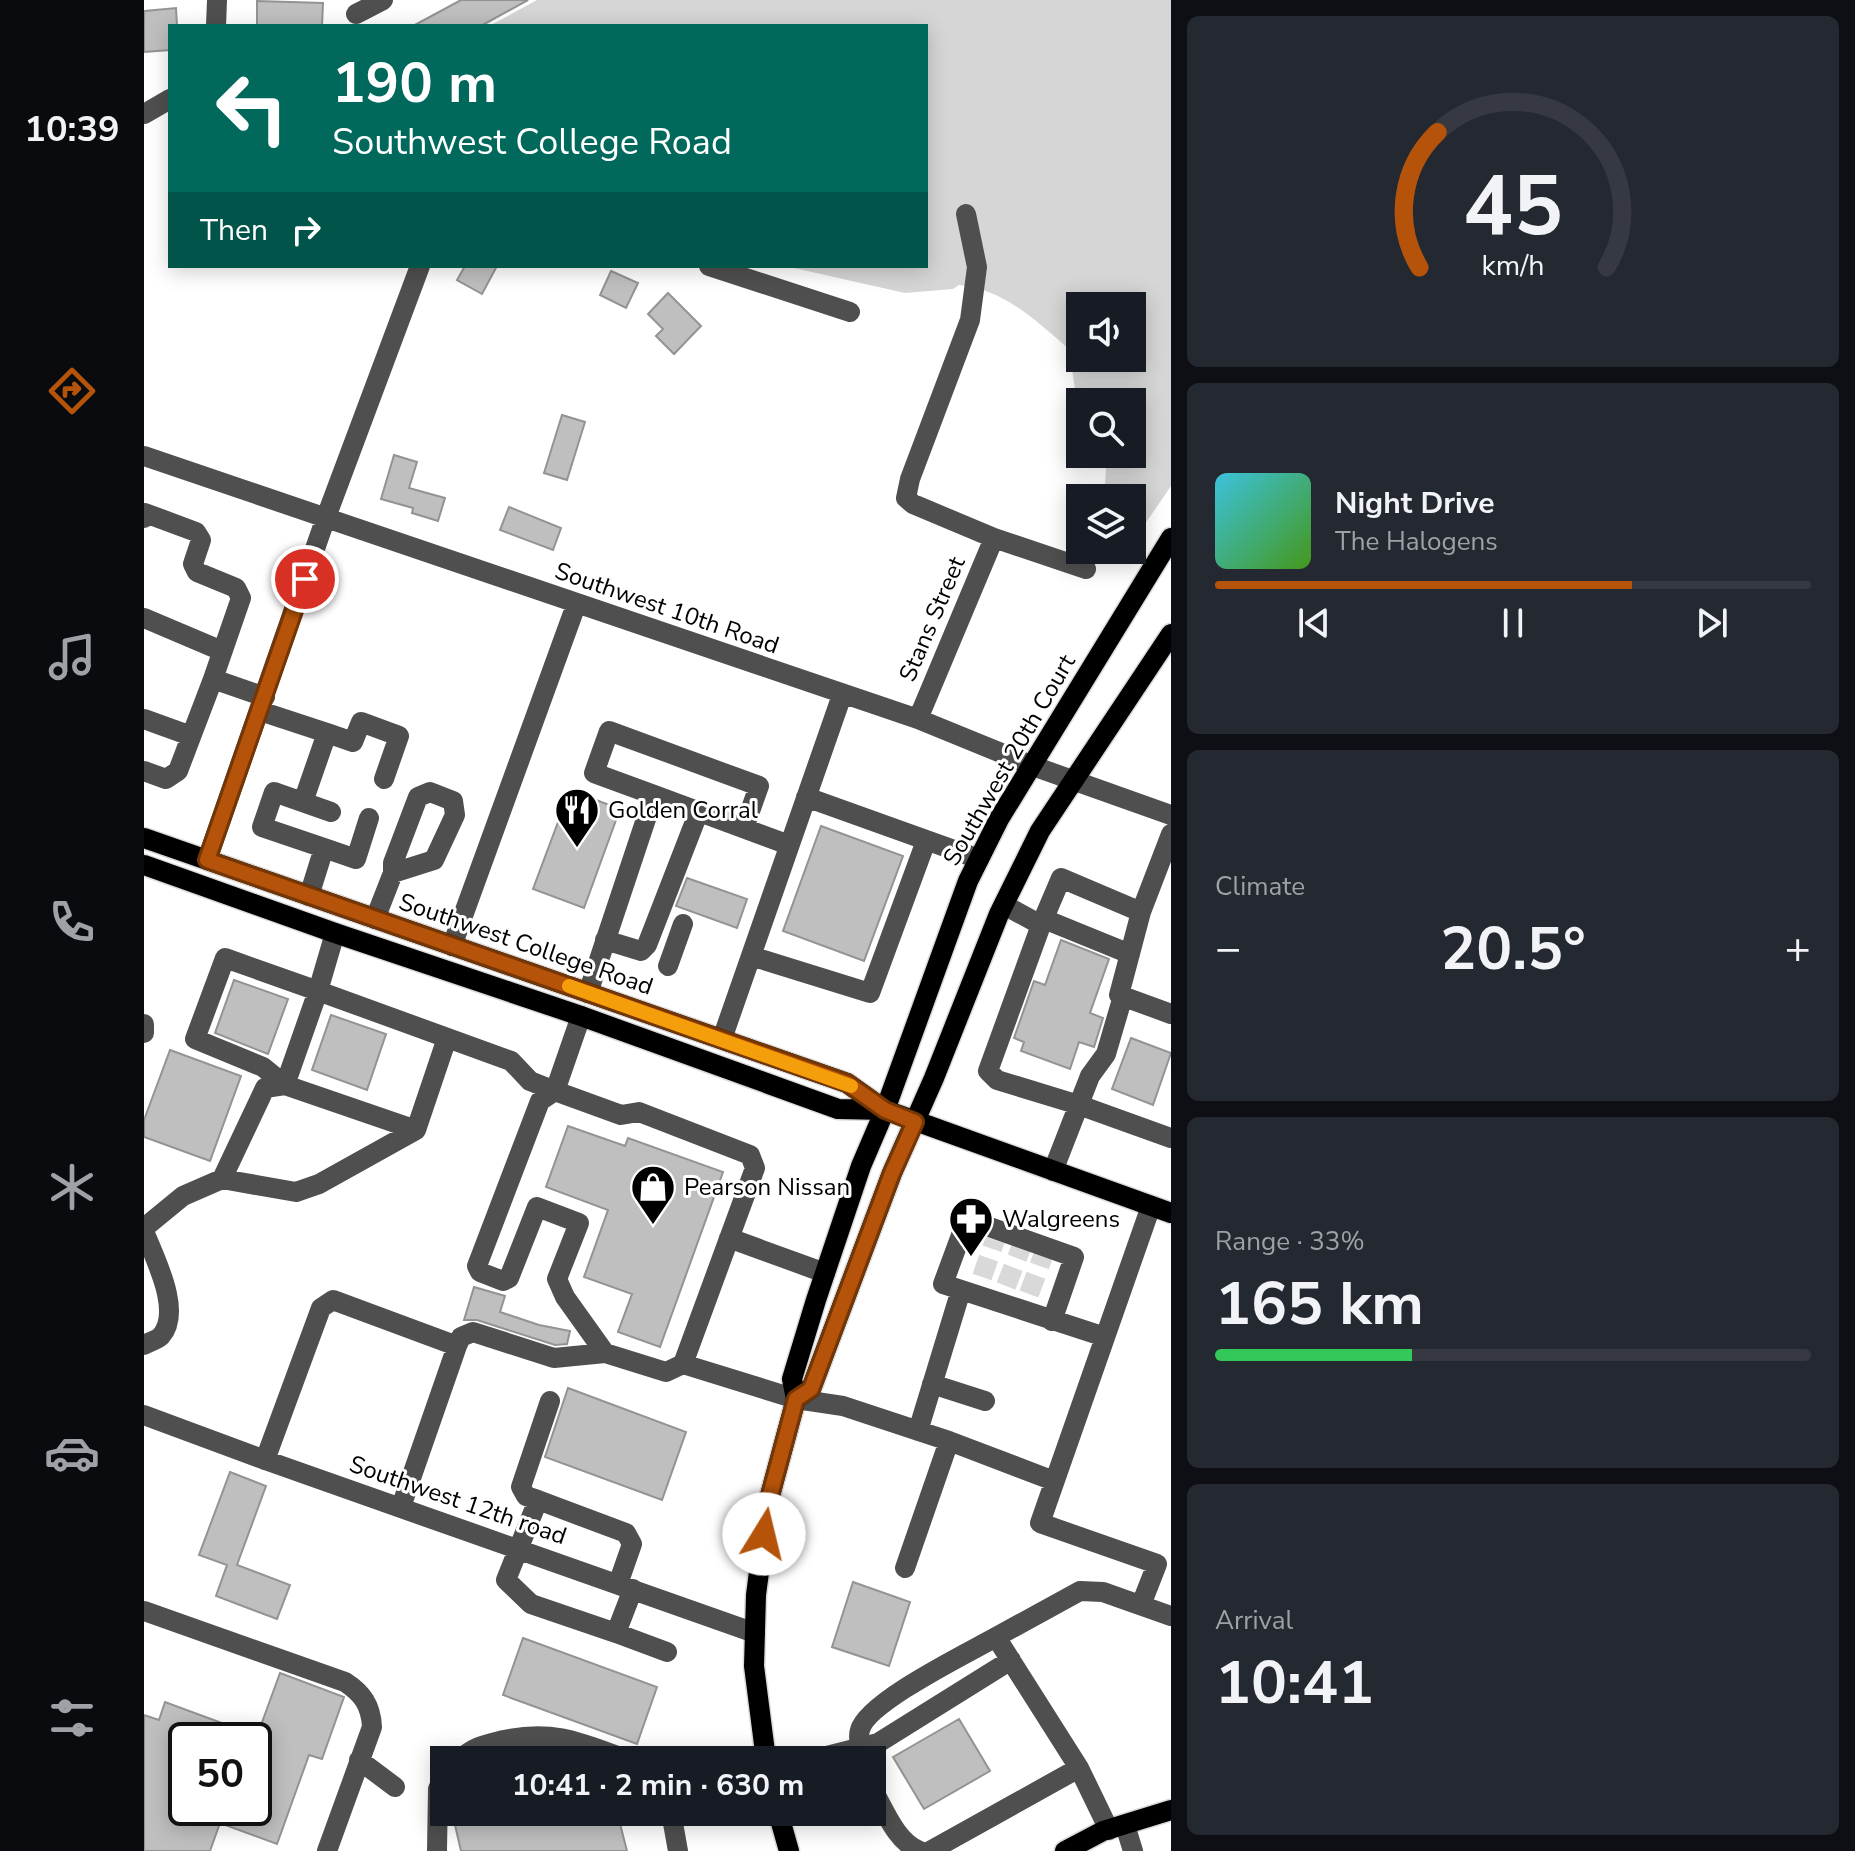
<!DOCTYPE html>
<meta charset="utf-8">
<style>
body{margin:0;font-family:"Nunito Sans",sans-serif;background:#242831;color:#f1f3f6;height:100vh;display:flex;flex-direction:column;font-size:30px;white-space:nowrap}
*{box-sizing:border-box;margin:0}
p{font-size:26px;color:#9ea1a6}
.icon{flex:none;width:44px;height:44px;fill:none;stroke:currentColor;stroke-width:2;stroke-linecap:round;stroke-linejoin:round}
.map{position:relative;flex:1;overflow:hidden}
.panel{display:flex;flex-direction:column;gap:16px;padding:16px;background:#0d0f14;width:684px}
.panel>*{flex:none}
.top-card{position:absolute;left:24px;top:24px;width:760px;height:244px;border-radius:0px;box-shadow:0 4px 20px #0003;background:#00695c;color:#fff;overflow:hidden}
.fabs{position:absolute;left:922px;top:292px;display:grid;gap:16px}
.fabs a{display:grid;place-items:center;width:80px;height:80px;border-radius:0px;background:#171b24;box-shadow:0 4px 20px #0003;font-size:40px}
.speed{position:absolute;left:24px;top:1722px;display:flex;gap:16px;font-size:40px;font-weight:700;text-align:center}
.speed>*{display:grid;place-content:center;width:104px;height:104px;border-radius:50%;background:#171b24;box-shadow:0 4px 20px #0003;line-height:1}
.speed .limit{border:4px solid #111;border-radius:12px;background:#fff;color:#111}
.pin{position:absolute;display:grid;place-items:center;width:68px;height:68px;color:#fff;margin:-34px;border:4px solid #fff;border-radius:50%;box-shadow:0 2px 8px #0007}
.me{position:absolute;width:88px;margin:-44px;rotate:9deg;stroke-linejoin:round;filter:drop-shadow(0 0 6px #0008)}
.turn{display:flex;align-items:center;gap:28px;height:168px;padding:0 32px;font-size:36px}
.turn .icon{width:104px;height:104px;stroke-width:2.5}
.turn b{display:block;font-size:56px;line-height:68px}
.then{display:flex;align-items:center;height:76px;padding:0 32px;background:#0003;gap:16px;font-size:30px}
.big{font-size:60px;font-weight:700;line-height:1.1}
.panel .card{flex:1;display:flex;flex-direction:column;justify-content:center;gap:12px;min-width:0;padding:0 28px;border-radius:12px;background:#242831}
.panel .dial{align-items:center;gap:0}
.dial svg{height:208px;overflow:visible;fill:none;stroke:#363941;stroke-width:7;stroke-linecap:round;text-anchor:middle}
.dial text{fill:#f1f3f6;stroke:none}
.song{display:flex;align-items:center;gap:24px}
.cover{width:96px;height:96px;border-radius:12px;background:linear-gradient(135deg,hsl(190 70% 55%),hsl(100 70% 35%))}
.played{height:8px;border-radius:4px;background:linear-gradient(90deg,#b45309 70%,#363941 70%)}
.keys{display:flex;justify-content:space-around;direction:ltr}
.heat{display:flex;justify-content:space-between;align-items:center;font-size:44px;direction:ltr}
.charge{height:12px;border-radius:6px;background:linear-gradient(90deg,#34c759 33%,#363941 0)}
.trip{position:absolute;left:286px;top:1746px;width:456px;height:80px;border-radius:0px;background:#171b24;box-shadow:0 4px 20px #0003;font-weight:700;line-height:80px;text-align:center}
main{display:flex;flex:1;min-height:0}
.dock{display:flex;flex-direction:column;width:144px;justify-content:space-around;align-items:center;background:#090b0e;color:#9ea1a6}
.dock .icon{width:56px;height:56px}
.dock .current{color:#b45309}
.dock b{font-size:36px;color:#f1f3f6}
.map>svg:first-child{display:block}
</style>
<main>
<nav class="dock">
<b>10:39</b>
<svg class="icon current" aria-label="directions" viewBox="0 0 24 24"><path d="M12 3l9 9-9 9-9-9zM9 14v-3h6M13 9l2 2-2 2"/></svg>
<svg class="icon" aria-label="music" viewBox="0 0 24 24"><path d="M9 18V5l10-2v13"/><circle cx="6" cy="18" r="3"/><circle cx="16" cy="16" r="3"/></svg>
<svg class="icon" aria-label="phone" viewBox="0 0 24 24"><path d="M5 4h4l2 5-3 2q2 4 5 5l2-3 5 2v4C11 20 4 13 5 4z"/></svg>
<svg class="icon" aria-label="climate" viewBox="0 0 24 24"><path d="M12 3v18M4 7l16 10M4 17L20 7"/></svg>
<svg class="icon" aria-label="car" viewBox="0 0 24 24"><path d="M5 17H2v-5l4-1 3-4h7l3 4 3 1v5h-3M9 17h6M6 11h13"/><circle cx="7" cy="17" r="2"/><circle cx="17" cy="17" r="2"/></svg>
<svg class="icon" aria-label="filters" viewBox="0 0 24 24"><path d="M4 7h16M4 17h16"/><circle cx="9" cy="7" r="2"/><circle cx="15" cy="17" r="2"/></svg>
</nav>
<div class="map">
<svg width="1027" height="1851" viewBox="0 0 1027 1851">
<rect width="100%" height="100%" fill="#fff"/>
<path fill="#d6d6d6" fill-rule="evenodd" d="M393,0h634v486l-39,57v-45h-28l3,-44h25v-52h-52v6l-3,-5 -8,-54c-33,-28 -65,-60 -110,-64l-6,4 -48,4 -120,-27h141v-240h-427l-6,-2zM936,306h52v52h-52z"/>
<path fill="#bfbfbf" stroke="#939393" stroke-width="2" fill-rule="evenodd" d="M317,0h67l-47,26h-68z
M113,1l66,2 -1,23h-65z
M32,8l1,18h-7v24l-26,2v-41z
M321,266h32l-15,28 -25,-14z
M467,271l27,12 -12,25 -26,-13z
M524,293l33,33 -27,28 -18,-18 7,-7 -15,-15z
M418,415l23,7 -18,58 -23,-7z
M250,455l23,7 -8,26 36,10 -7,23 -26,-8 1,-5 -32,-9z
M365,507l52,21 -8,22 -53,-20z
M426,790l50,19 -36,99 -51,-19z
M677,826l82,30 -39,105 -81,-30z
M543,878l60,21 -10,29 -61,-22z
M917,940l48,19 -19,54 13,5 -9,29 -15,-5 -9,27 -49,-18 3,-9 -10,-4 20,-57 11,4z
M90,980l54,19 -20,55 -53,-21z
M187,1015l55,19 -19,56 -55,-20z
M987,1038l40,15 -18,52 -41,-16z
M26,1050l71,26 -31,85 -66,-24v-17z
M424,1126l57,20 3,-8 95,34 -63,175 -42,-15 14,-38 -48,-17 24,-67 -62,-23z
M330,1287l31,9 -5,16 39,13 31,6 -3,13 -12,1 -78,-25h-13z
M424,1388l118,44 -24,68 -117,-43z
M86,1472l36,14 -29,79 53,20 -13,34 -61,-23 11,-31 -28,-10z
M709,1582l57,20 -21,64 -57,-19z
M379,1638l134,49 -20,57 -134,-49z
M136,1673l64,24 -22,62 -13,-4 -32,89 -57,-21 -10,28h-66v-136l15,5 6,-18 92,34zM42,1740h68v68h-68z
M815,1719l31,52 -66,38 -31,-52z
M308,1812h165l10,39h-166z"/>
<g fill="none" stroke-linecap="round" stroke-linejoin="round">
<path stroke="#d9d9d9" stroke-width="20" stroke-dasharray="20 10" stroke-linecap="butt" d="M838,1277l13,-37
M862,1286l15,-38
M885,1294l14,-38"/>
<g stroke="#dbdbdb" stroke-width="23">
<path id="major" d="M0,838l703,245 38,27 286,103
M0,865l191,68 246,83 257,93 47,1
M652,1399l15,-10 81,-216 42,-95 65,-164 41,-83 131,-197
M622,1760l-12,-94 2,-71 12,-92 28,-104 -4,-20 24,-79 45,-134 24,-56 83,-229 31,-62 172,-281
M634,1812l11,39
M921,1851l38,-20 68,-21"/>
</g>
<path stroke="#4f4f4f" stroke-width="20" d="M212,14l27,-14
M72,26l1,-26
M0,114l26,-15
M822,214l11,53 -7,53 -60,159 -4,19 7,6 81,34 92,31
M565,266l141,46
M0,456l774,263 115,47 138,49
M0,518l1,-5 51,19 5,8 -8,24 4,8 39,16 5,10 -28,81
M0,618l78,33
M116,711l67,22
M0,719l47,17
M774,719l76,-181
M0,771l22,8 12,-8 35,-92 52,18
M510,795l-60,-22 15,-42 150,55 -15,42
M662,797l173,62
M159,802l24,-69 26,9 8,-20 38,14 -15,43
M180,848l32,11 13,-41
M63,860l118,-340 95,-254
M165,896l15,-48 -62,-21 12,-35 57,20
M860,905l37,20 20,-47 80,34 30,-78
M997,912l-22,83 52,19
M231,919l18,-46 41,-13 21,-45 -2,-14 -23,-9 -12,5 -25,66v10
M900,919l86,35
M897,925l-53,146 9,9 82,25 92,33
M191,933l-17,58 193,70 19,20 25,10 66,24 18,-3 111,43 5,13 -72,196
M461,940l36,11 6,-6 52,-134
M308,946l124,-341
M607,956l119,37 56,-152
M524,966l15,-42
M444,993l66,-198 135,50
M437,1016l-26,75 -15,10 -63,165 3,6 23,9 6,-3 28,-71 42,16 -22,56 8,18 40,56
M0,1024v9
M578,1039l120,-344
M909,1171l37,-95 16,-22 17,-58
M78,1179l43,-91 20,-3 33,-94 -93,-33 -30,81 68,28 22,18 131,45
M0,1228l39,-32 39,-17 74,13 23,-8 97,-54 31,-92
M0,1231c10,26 39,80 17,105 -4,4 -12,6 -17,9
M585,1238l96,35
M908,1321l22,-64 -107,-38 -24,65 162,53
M313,1346l4,-9 12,-5 81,26 51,-5 61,19 17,-8 113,35 47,7 106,35 105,40
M788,1384l53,17
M0,1415l121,45 490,173
M774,1431l43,-141
M121,1460l56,-152 12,-8 124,46 -56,161
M394,1500l-12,-4 -5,-9 29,-86
M761,1568l44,-127
M489,1589l-17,44 51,19
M997,1605l16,-41 -117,-41 111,-317
M0,1611l201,71c17,11 26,23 27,45l-45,124
M472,1633l-85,-29 -25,-24 32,-80 88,33 6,11 -14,40
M852,1637l84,-46 23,1 68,24
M215,1760l36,27
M315,1760c16,-14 25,-15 45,-20 50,-11 78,3 124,20
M667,1760l67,-17 133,-83
M720,1760c-2,-9 -7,-22 -4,-30 7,-28 108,-77 136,-93l83,131 30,62
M728,1788c12,21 24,54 48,63
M527,1812l7,39
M981,1825l8,26
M293,1851l1,-62 6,-12
M786,1851l149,-83"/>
<use href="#major" stroke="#000" stroke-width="20"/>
</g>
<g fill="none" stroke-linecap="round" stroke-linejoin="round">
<g stroke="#753606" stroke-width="20">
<path id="route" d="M161,579l-98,281 640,223 38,27 30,12 -23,51 -81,216 -15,10 -28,104 -4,31"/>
</g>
<use href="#route" stroke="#b45309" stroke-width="14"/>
<path stroke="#f59e0b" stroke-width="14" d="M425,986l282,100"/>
</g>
<defs>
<g id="restaurant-pin" transform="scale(2.3)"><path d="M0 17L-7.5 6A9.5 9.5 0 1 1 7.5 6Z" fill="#000" stroke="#fff"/><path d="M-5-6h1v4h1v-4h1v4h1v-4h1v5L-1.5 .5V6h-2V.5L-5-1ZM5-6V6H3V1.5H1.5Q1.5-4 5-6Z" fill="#fff"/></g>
<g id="shop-pin" transform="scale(2.3)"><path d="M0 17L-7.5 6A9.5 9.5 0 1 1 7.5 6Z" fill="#000" stroke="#fff"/><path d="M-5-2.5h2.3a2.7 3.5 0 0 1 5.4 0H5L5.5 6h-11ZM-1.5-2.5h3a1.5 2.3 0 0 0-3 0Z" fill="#fff"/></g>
<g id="pharmacy-pin" transform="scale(2.3)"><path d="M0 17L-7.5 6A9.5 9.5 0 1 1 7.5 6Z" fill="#000" stroke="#fff"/><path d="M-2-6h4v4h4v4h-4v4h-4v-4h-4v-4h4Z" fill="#fff"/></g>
</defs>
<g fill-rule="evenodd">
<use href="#restaurant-pin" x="433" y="810"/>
<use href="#shop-pin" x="509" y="1187"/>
<use href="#pharmacy-pin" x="827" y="1219"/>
</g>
<g text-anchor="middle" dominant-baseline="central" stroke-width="6" stroke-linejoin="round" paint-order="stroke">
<g font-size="24" fill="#000" stroke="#fff">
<text transform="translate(523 608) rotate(19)">Southwest 10th Road</text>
<text transform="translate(788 619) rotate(-67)">Stans Street</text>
<text transform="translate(865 760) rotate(-60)">Southwest 20th Court</text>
<text transform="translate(382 944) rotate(19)">Southwest College Road</text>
<text transform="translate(314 1500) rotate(19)">Southwest 12th road</text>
</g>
<g font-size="24" fill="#000" stroke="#fff" text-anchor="start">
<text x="464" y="810">Golden Corral</text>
<text x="540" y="1187">Pearson Nissan</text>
<text x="858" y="1219">Walgreens</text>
</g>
</g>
</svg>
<div class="fabs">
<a><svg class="icon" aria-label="sound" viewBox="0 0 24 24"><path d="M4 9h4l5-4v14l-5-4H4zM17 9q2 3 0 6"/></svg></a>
<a><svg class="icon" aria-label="search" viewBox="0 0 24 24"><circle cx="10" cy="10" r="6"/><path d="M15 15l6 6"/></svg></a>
<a><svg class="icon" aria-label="layers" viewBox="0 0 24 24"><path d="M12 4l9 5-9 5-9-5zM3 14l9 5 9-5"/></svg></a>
</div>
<div class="speed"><div class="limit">50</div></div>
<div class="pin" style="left:161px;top:579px;background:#d93025"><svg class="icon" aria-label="arrive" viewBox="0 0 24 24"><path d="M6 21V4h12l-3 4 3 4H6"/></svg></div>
<svg class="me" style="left:620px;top:1534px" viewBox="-20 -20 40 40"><circle r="19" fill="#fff"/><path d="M0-13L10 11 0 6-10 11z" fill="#b45309"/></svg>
<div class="trip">10:41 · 2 min · 630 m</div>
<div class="top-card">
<div class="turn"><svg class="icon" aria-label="left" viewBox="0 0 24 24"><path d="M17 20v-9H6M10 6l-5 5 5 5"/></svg><div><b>190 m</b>Southwest College Road</div></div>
<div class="then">Then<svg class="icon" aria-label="right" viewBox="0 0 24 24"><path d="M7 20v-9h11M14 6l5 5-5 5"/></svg></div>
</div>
</div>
<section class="panel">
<div class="card dial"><svg viewBox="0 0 100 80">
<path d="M14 69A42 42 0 1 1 86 69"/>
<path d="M14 69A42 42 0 0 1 21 17" stroke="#b45309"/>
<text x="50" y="56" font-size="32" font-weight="700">45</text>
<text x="50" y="72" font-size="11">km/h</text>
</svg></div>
<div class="card">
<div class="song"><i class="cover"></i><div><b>Night Drive</b><p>The Halogens</p></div></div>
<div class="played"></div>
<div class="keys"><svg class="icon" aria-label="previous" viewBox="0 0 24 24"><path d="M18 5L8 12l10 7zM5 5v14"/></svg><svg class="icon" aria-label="pause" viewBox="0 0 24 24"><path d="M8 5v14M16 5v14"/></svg><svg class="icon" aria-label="next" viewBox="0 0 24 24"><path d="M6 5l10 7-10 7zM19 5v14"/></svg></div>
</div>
<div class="card"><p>Climate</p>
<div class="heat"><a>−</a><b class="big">20.5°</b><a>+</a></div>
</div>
<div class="card"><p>Range · 33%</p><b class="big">165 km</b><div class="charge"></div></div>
<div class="card"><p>Arrival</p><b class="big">10:41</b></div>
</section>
</main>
